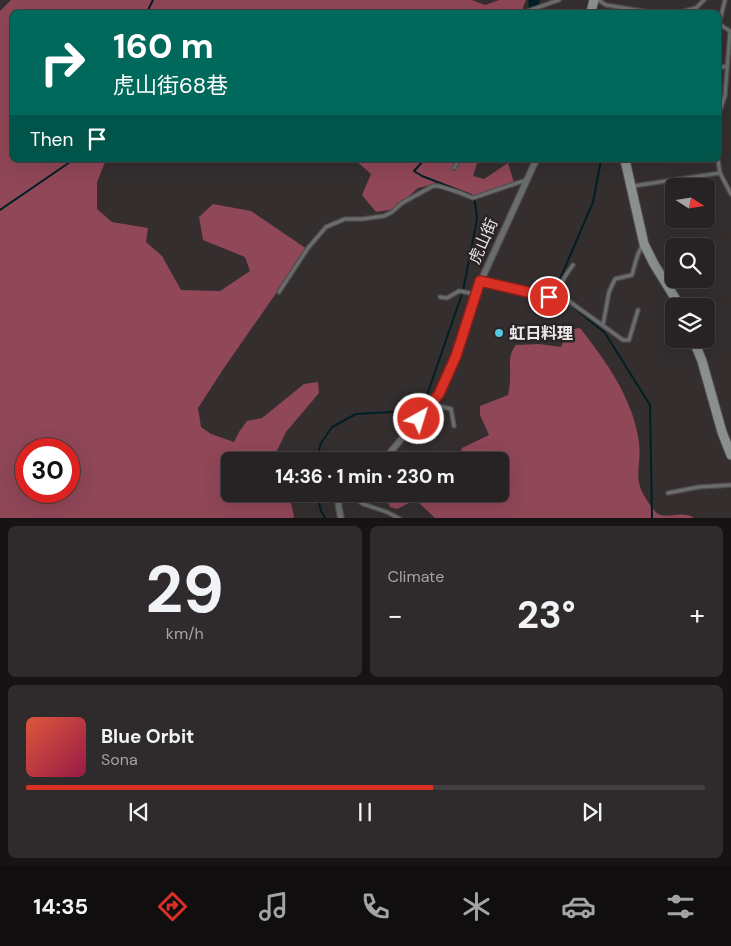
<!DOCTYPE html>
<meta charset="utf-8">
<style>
body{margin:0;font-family:"DM Sans","Noto Sans TC",sans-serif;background:#2f2a2b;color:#f1f3f6;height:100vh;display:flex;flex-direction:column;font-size:19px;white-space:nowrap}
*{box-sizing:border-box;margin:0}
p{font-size:16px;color:#a4a4a6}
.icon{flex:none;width:28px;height:28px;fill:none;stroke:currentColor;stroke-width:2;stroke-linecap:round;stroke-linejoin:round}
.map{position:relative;height:518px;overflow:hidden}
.drawer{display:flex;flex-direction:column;gap:8px;padding:8px;background:#151313;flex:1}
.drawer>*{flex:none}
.top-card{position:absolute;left:10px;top:10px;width:711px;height:152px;border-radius:8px;box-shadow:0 5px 20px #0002,0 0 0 1px #433f41;background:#00695c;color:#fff;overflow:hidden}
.needle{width:32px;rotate:102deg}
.buttons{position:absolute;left:665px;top:178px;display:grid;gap:10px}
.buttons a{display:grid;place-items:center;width:50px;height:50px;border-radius:8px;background:#272223;box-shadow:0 5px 20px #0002,0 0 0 1px #433f41;font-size:25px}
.speed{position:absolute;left:15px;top:438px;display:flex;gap:10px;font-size:25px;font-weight:700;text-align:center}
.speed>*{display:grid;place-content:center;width:65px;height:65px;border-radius:50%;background:#272223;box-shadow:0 5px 20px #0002,0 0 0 1px #433f41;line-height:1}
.speed .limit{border:8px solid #d22;background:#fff;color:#111}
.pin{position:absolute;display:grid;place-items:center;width:42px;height:42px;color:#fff;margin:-21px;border:2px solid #fff;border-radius:50%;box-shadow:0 1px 5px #0007}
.me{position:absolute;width:55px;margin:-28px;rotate:39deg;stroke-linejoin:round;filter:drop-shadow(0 0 4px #0008)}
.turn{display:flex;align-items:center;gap:18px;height:105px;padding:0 20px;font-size:22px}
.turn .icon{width:65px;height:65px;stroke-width:2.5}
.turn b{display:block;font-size:35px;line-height:42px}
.then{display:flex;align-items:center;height:48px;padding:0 20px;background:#0003;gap:10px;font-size:19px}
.big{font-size:38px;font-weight:700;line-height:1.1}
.drawer .card{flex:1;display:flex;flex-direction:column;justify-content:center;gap:8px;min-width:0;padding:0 18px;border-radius:8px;background:#2f2a2b}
.drawer .dial{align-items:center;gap:0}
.dial b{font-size:65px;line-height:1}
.song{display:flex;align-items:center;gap:15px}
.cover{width:60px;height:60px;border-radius:8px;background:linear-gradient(135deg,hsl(10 70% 55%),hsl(340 70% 35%))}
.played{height:5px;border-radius:2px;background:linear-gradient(90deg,#d93025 60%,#433f41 60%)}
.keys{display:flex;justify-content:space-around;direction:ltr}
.heat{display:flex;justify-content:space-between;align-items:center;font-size:28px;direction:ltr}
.drawer .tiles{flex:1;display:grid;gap:8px;grid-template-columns:1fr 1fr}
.card:last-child{grid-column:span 2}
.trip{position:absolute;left:221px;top:452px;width:288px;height:50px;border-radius:8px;background:#272223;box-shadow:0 5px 20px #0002,0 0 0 1px #433f41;font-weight:700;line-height:50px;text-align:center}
.tabs{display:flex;height:80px;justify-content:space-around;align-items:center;background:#100e0e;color:#a4a4a6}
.tabs .icon{width:35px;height:35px}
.tabs .selected{color:#d93025}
.tabs b{font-size:22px;color:#f1f3f6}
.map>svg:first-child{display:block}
</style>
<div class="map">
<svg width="731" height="519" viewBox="0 0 731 519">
<rect width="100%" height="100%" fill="#342e2f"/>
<path fill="#904758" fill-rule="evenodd" d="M11,0h461l13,5 14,-5h27l-3,7 1,5h-512v148h94l-9,22v27l15,13 36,6 -2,14 16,14 19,34 39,1 30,-20 -5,-14 -42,-17 -4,-23 14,-13 38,7 56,38 -83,119 -26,40 3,19 10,7 23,8 5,-10 8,-11 15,-3 42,-34 14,-2 1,11 -33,39 -14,29h-42v33h39l5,7 17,2 3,13 -1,2 -293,1v-508zM26,449h43v42h-43z
M355,160h123l-5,16 11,3 24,-16 7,23 -44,10 -16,-2 -16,-11 -21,5 -23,21 -19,3 -14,-17 9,-21z
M580,328c26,33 54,72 59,115 3,26 -8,34 9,59 3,4 6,9 10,12 11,5 25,-4 36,4l-258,1 -17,-16 -8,-1 -14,7 -7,-2 -3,-7 6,-4 16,-2h91v-33h-42l4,-13 27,-13 -9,-20v-9l28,-11c1,-5 2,-10 2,-16 1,-13 -3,-23 6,-34l23,-1 22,3c5,-11 6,-18 19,-19z"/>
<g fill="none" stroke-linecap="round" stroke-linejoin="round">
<path stroke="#001f25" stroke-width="2" d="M147,12l6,-12
M0,210l73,-50
M564,298l-9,-7 38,-89 8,-42
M571,305l34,28 45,72 2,114
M316,461l5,-18 11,-16 24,-13 51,-3 20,-16 36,-104 14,-72 -2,-17 -4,-7 -49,-19 -8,-5 10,-11
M317,494l4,17 5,8"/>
<path stroke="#001f25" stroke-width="11" d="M534,0v12"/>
<g stroke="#524c4d" stroke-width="5.5">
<path id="lane" d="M598,0l8,5 43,7
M525,12l34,-12
M680,12l16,-4 8,-8
M719,24l6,-24
M719,24l11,7
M719,68l7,-2
M719,113l6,-17 5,-65
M718,160l2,13 11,21
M454,168l5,-8
M633,186l87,-13
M573,265c-9,13 -17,20 -7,34l57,41h6l9,-30
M481,281l68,16 11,13
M279,292l29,-44 18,-21 19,-8h17l22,-3 8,-4 10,-9 31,-17h6l19,6 15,6 53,-18
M440,297l7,1 12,-7 16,3
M603,325l6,-33 6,-13 17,-4c3,-10 5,-24 12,-31
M432,404l19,5 3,17
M668,493l31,-6 32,-2
M350,494l13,10 24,8 13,7"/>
</g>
<g stroke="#524c4d" stroke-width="8">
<path id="street" d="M383,461l56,-67 17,-38 12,-35 7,-27 61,-134
M340,494c-4,7 0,17 1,25"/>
</g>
<g stroke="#524c4d" stroke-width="11">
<path id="secondary" d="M591,12l3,-12
M625,160l19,84 10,20 26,42
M693,339l9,22 20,71 9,23"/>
</g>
<use href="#lane" stroke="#6a6d6e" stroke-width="3"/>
<use href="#street" stroke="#6a6d6e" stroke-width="5.5"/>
<use href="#secondary" stroke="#8a8f90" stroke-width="9"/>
</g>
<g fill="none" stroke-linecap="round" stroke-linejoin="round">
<g stroke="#8d1f18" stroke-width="12">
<path id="route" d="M419,419l20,-25 17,-38 24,-75 69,16"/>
</g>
<use href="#route" stroke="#d93025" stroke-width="9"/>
</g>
<circle fill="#56c9e1" stroke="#2a2425" stroke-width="2" cx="499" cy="333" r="5"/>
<g text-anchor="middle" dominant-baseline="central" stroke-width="5" stroke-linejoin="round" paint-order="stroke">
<g font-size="16" fill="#ede9ea" stroke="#2a2425">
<text transform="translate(483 241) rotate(-66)">虎山街</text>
</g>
<g font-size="16" font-weight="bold" fill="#ede9ea" stroke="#2a2425" text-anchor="start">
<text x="509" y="333">虹日料理</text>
</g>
</g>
</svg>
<div class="buttons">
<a><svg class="needle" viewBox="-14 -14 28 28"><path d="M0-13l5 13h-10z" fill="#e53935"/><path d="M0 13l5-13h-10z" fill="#a4a4a6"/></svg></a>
<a><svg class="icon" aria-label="search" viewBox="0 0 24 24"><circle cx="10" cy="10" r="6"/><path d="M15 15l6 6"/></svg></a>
<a><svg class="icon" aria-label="layers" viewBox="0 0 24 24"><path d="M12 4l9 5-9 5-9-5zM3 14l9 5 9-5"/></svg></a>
</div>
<div class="speed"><div class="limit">30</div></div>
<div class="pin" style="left:549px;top:297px;background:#d93025"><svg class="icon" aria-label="arrive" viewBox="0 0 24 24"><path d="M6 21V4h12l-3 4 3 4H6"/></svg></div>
<svg class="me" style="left:419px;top:419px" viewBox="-20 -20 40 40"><circle r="17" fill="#d93025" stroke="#fff" stroke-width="3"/><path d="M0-11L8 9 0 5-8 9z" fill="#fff"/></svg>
<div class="trip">14:36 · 1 min · 230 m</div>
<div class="top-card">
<div class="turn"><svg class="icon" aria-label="right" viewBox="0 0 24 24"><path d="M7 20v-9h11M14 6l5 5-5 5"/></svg><div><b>160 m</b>虎山街68巷</div></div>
<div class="then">Then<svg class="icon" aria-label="arrive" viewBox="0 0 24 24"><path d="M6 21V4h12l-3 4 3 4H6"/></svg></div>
</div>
</div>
<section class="drawer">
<div class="tiles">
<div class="card dial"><b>29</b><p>km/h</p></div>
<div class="card"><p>Climate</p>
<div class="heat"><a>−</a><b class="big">23°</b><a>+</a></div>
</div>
<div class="card">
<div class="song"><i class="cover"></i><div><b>Blue Orbit</b><p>Sona</p></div></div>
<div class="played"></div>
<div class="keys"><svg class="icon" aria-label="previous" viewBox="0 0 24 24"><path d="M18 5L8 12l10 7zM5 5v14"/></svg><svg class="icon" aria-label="pause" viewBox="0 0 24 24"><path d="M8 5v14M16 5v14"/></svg><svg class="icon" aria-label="next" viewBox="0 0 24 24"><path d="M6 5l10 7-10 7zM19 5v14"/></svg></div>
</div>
</div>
</section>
<nav class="tabs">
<b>14:35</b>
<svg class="icon selected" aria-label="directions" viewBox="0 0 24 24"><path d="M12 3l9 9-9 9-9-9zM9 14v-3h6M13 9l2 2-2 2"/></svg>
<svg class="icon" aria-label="music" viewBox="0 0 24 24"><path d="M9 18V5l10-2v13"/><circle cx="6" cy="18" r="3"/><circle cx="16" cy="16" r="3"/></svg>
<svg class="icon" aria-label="phone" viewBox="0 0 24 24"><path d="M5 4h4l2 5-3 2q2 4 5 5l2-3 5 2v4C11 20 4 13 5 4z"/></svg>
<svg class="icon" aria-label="climate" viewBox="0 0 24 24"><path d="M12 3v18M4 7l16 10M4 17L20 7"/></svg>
<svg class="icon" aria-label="car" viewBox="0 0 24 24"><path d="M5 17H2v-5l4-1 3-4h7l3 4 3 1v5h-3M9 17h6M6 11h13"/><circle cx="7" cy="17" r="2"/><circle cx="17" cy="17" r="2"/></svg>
<svg class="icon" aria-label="filters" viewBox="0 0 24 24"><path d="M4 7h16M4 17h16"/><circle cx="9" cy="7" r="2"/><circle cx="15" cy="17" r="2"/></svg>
</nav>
